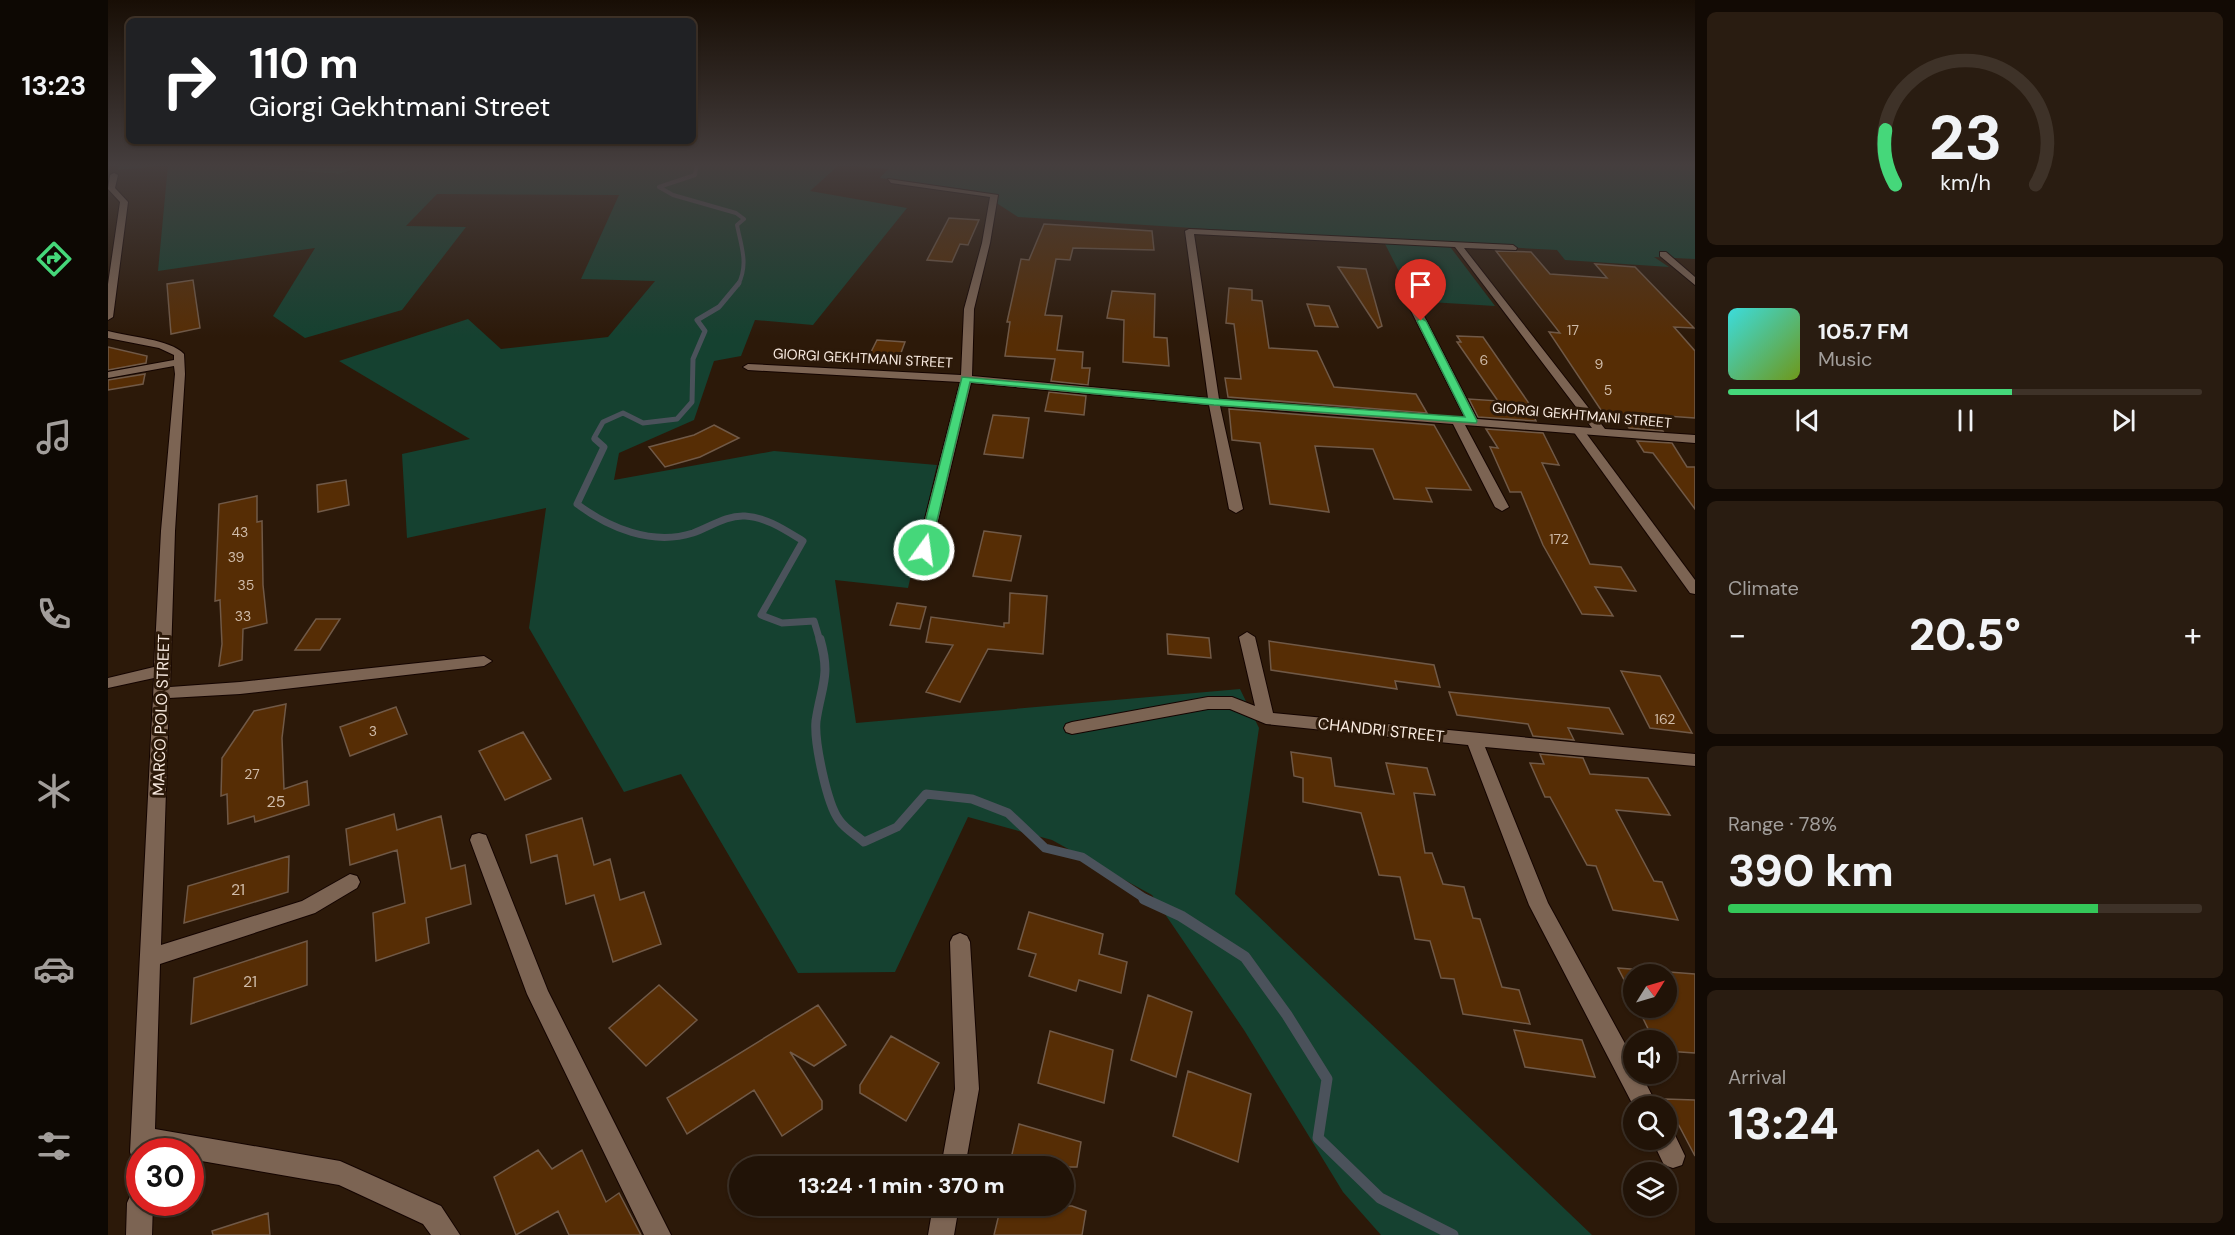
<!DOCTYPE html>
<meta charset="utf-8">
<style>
body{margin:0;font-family:"DM Sans",sans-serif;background:#291c11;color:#f1f3f6;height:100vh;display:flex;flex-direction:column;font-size:22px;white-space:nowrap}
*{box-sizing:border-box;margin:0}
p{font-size:20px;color:#a29e9b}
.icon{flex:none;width:33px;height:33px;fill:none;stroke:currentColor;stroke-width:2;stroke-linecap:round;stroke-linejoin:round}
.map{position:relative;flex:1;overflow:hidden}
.side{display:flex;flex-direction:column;gap:12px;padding:12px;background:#120a04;width:540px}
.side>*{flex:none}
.banner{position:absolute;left:18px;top:18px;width:570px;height:126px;border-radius:9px;box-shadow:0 2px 4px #0004,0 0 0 2px #3e3228;background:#202124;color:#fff;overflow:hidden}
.needle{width:39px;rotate:53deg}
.buttons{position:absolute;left:1515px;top:964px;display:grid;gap:12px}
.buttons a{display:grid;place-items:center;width:54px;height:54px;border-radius:50%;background:#211307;box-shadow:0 2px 4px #0004,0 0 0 2px #3e3228;font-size:30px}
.speed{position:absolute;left:18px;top:1138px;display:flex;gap:12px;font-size:30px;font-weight:700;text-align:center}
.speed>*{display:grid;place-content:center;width:78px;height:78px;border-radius:50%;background:#211307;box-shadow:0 2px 4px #0004,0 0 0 2px #3e3228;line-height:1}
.speed .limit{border:9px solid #d22;background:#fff;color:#111}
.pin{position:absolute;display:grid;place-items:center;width:51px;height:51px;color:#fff;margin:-62px -26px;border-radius:50% 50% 50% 0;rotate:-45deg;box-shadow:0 0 6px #0007}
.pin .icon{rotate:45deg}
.me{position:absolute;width:66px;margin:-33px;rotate:14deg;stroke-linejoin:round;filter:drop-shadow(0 0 4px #0008)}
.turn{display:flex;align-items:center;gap:21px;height:126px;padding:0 24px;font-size:27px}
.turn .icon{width:78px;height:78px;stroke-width:2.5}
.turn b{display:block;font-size:42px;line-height:51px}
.big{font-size:45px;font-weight:800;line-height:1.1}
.side .widget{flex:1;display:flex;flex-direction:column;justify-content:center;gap:9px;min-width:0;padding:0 21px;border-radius:9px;background:#291c11}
.side .dial{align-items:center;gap:0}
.dial svg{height:156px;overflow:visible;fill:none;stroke:#3e3228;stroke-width:7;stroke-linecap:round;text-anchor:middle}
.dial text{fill:#f1f3f6;stroke:none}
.song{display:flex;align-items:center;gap:18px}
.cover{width:72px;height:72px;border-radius:9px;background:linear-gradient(135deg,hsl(180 70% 55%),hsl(80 70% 35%))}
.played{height:6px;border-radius:3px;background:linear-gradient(90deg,#45d77a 60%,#3e3228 60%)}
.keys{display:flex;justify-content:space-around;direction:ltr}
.heat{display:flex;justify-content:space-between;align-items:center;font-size:33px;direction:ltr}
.charge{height:9px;border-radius:4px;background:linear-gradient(90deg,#34c759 78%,#3e3228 0)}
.trip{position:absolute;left:621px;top:1156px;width:345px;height:60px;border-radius:30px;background:#211307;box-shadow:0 2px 4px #0004,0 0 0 2px #3e3228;font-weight:800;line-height:60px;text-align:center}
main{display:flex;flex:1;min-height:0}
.tabs{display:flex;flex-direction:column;width:108px;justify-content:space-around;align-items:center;background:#0d0803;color:#a29e9b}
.tabs .icon{width:42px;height:42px}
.tabs .current{color:#45d77a}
.tabs b{font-size:27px;color:#f1f3f6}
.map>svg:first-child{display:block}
</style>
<main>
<nav class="tabs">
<b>13:23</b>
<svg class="icon current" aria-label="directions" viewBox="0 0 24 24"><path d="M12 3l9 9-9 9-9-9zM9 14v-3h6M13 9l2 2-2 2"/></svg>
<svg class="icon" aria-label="music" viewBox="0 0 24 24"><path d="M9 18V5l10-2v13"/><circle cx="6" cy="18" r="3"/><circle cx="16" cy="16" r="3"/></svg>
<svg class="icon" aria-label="phone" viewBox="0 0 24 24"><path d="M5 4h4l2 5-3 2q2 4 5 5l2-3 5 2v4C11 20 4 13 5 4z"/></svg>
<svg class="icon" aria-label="climate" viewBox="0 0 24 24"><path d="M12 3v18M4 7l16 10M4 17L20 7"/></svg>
<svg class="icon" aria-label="car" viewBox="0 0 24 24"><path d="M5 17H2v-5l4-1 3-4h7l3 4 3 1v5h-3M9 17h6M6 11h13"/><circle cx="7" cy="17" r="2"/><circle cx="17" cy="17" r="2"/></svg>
<svg class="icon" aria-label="filters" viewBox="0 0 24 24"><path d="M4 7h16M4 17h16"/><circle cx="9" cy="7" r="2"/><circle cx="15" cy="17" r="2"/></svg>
</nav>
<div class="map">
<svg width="1587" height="1235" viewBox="0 0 1587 1235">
<rect width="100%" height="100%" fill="#2c1909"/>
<path fill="#154130" d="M10,164h136l1,4 84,6 34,-10h1322v95l-41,-2 15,10 -104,-7 -8,-10 -109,-6 47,62 -81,-5 -31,-61 -365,-23 -40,-26 -98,-13 8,-9 -49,-4 -29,26 97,17 -94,117 -58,-5 -14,36 -27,5 -20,59 -75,33 -5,27 160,-29 163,14 -29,123 -73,-8 21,143 384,-34 19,39 -24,166 357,341h-211l-38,-43 -99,-162 -92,-135 -100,-55 -84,-23 -73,155 -97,1 -117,-199 -57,18 -95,-164 17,-120 -139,30 -5,-84 68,-15 -131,-78 129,-42 33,30 107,-12 47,-56 -74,-2 38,-84 -182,-1 -31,32 60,1 -64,83 -97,28 -32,-22 42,-68 -157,23 10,-106 -50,5z"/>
<path fill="#14573f" d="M146,164h119l-34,10 -84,-6z"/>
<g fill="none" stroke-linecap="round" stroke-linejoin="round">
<path stroke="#4b525b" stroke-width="4" d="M589,164l-2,11 -36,12 14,8 63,18 8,6 -7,6c4,21 12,39 1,60"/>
<path stroke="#4b525b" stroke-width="5" d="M488,440l-2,-2 9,-16 20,-9 20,10 34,-4 15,-17 1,-43 12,-28 -8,-11 22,-13 20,-24"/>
<path stroke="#4b525b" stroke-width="7" d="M487,439l9,8 -27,57c32,24 75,42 116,29 17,-6 33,-18 52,-17 21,1 40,14 58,25l-42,74 21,8 32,-2 6,20"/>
<path stroke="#4b525b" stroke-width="9" d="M712,639c11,38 1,47 -4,82 -2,21 11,83 23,99 6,9 17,15 25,22l33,-15 29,-33 46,5 36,14 37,35 37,9 65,43"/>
<path stroke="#4b525b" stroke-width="11" d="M1036,899l37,17 64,41 42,58 40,64 -9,59 62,60 73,37"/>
</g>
<path fill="#562d05" stroke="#705947" stroke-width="1.5" d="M841,218l30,2 -11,25 -8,-1 -8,18 -25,-2z
M936,224l108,7 2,19 -81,-2 -3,12 -14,-1 -11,56 17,1 -5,34 26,2 -1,16h8l-2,17 -37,-4 4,-22 -50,-3 5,-34h-3l14,-63 8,1z
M1388,251l35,1 19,22 57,4 -12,-14 40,3 59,61 -20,-1 21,24v67l-42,-3 10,16 -34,-3 -8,-13 -18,-2 -54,-81 11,1z
M1230,267l28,2 16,57 -4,2z
M85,280l7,48 -29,6 -4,-50z
M1121,288l23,2v10l10,1 7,47 48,3 17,36 82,7 11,19 -199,-16 -3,-19 16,1 -7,-55 -8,-1z
M1004,291l43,3 -1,43 13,1 2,28 -46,-4 1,-42 -17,-2z
M1199,304l22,2 9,21 -23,-1z
M1349,336l26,1 54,78 -4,-1 3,7 -58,-4 -9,-18 29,2 -41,-59h4z
M769,340l28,2 -7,19 -30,-3z
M0,347l39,9 -1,7 -38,7z
M37,374l-2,10 -35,6v-10z
M941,392l37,4 -2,19 -39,-4z
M1121,409l205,16 37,65 -45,-2 6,14 -38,-3 -21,-50 -58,-3 14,66 -59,-8 -10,-61 -28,-3z
M885,415l36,3 -6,40 -39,-4z
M606,425l25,13 -39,19 -35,10 -16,-20 45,-12z
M1378,429l57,4 16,32 -17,-2 48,101 31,3 15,24 -41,-4 18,29 -31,-2 -39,-69 -22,-53h-11l-20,-45 8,1z
M1529,441l35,2 15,24h8v42l-42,-56 -9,-1z
M238,480l3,25 -31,7 -1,-27z
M149,496v26l5,-1 1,64 4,38 -24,6 -1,31 -23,6 3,-22 -2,-44 -5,1 4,-97z
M876,531l37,5 -10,45 -38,-5z
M902,593l37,3 -4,58 -55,-5 -28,53 -34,-10 27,-47 -27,-3 5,-25 73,10v-4h5z
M789,603l29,4 -6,22 -30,-4z
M208,619h24l-20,31h-25z
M1059,634l42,4 2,20 -43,-4z
M1161,641l165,24 6,22 -45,-6 2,8 -126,-19z
M1513,671l39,5 32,57 -42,-5z
M1341,692l160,16 14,26 -55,-6 6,12 -41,-4 -5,-12 -71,-9z
M178,704l-4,34 2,51 23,-8 2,24 -54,17 -1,-6 -26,8 -1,-30 -6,2 1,-38 32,-47z
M288,707l11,27 -57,22 -10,-29z
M415,732l28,47 -46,21 -26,-49z
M1183,752l40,6 4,28 59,8 -8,-31 41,5 8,27 -21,-2 11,60h7l11,31 21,3 9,31 7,1 22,68 17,3 11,34 -67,-10 -9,-35 -13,-1 -11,-37 -15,-2 -15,-62 -21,-2 -18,-62 -58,-11v-24l-9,-2z
M1432,754l43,4 7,16 58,4 22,37 -54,-5 38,71 8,1 16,38 -65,-10 -17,-44 -9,-1 -37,-68h-5l-15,-34 14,1z
M286,814l3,16 44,-14 10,53 14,-4 6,39 -45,14 3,25 -53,18 -3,-48 32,-10 -8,-53 -47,15 -4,-36z
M474,818l12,47 16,-6 10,41 24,-8 17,52 -48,18 -19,-67 -28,9 -9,-49 -26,8 -5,-28z
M181,856l-1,36 -104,31 4,-37z
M921,912l74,22 -4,20 28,8 -6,31 -42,-13 -3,11 -47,-15 7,-22 -18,-5z
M199,941v44l-116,39 3,-46z
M1510,968l77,6v79l-29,-2v-10h-12l-16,-33h28v-33h-32v24z
M551,985l38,35 -51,46 -37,-38z
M1040,995l44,17 -16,65 -45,-17z
M710,1005l28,40 -32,21 -24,-14 32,49v8l-40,27 -28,-46 -67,44 -20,-36z
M1406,1030l68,10 13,37 -70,-10z
M942,1031l63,19 -9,53 -66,-20z
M783,1036l48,27 -33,58 -46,-28v-8z
M1080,1071l63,23 -13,68 -65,-26z
M1557,1099l30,1v56z
M911,1124l62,18 -4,25h-68z
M430,1150l14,19 30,-19 24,52 13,-9 22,42h-72l-11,-24 -42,24 -22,-58z
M893,1206h71l14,5 -4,24h-88z
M160,1213l2,22h-57l-1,-4z"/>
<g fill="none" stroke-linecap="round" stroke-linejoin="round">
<g stroke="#140400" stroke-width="2">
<path id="minor" d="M6,173l4,2 -3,13 13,14 -15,115 -5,3v-36l12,-82 -12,-13 2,-14z
M780,179l110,16 -8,48 -16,66 -2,67 236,22 -23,-167 4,-2 324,16 4,3 -1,2 -52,-2 141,181 90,6v8l-230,-18 44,82 -7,4 -7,-4 -42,-83 -233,-18 23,103 -7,4 -7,-4 -20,-104 -238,-22 -40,167 -2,3h-10l-2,-3 43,-168 -212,-12 -5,-3 5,-3 213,11 3,-66 18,-66 8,-46 -99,-14zM1086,234l261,13 137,181 -115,-9 -71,-138 -5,-3 -5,3 69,137 -246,-19z
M1552,252h6l29,25v8l-35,-29z
M0,331c21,6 62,8 76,23l1,20 -10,157 -5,156 70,-5 244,-26 8,5 -8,5 -244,28 -71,4 -8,247 141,-44 48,-27 7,2 3,6 -3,6 -42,25 -155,51 -5,165 185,32 101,45 19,29h-29l-8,-11 -84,-39 -149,-26v-7h-50v11l-7,-2 -3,-9 24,-474 -46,10v-10l46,-11 7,-136 14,-157 -1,-8 -66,12v-6l66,-12v-5l-15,-7 -51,-10z
M1139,632l8,5 18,76 422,41v12l-210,-19 63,156 86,157v14h7l17,33h-24l-105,-202 -61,-160 -202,-21 -36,-15h-22l-136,25 -6,-2 -2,-4 2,-4 6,-2 136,-25h24l23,9 -16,-69z
M371,833l7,2 2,5 60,151 123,244h-27l-117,-241 -57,-154 2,-5z
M852,933l7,3 3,6 9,147 -14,78h-24l14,-78 -5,-147 3,-6z
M1558,1129l7,2 12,25 -3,9 -9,3 -9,-3 -12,-25h14z
M32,1191v12h13l-1,32h-26l1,-32 4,-9z
M825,1206h26l-5,29h-26z"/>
</g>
<g stroke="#140400" stroke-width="2">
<path id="tertiary" d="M1471,427l4,2 112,151v14l-5,-1 -117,-162z"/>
</g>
<use href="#minor" fill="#7c6453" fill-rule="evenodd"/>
<use href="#tertiary" fill="#7c6453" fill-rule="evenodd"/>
</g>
<linearGradient id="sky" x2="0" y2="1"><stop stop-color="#180e05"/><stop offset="0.49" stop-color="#453e3e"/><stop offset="1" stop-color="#453e3e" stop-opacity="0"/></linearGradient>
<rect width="1587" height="337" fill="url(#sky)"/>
<path fill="#45d77a" stroke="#2d8c4f" stroke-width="1.5" d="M1313,318l5,3 51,100 -1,2 -262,-18 -244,-23 -40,168 -6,3 -6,-3 44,-173 252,22 251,18 -48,-96z"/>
<g text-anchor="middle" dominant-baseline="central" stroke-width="6" stroke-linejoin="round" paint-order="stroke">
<g font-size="14" fill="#d0bcaa">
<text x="1465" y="330">17</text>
<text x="1376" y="360">6</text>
<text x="1491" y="364">9</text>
<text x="1500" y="390">5</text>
<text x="132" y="532">43</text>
<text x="1451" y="539">172</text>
<text x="128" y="557">39</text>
<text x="138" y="585">35</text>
<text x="135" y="616">33</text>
<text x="1557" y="719">162</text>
<text x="265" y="731">3</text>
<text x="144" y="774">27</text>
</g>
<g font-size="14" fill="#f9ebe1" stroke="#2c1909">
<text transform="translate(755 358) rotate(3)">GIORGI GEKHTMANI STREET</text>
<text transform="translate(1474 415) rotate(5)">GIORGI GEKHTMANI STREET</text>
</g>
<g font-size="16" fill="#f9ebe1" stroke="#2c1909">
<text transform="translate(53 715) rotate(-88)">MARCO POLO STREET</text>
<text transform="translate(1273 730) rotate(6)">CHANDRI STREET</text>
</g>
<g font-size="16" fill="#d0bcaa">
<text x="168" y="801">25</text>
<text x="130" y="889">21</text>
<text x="142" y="981">21</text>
</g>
</g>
</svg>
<div class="buttons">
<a><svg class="needle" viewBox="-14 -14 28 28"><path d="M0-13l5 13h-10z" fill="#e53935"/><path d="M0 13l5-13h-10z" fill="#a29e9b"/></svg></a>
<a><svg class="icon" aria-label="sound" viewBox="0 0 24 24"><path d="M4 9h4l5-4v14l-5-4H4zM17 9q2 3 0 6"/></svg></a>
<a><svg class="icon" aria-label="search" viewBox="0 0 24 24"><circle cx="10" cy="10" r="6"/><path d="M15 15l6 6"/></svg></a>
<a><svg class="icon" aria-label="layers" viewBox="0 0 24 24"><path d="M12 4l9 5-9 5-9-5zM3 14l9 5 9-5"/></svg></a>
</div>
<div class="speed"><div class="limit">30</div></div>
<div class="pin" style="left:1313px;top:321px;background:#d93025"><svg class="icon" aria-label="arrive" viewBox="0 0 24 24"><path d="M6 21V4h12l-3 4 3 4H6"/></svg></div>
<svg class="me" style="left:816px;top:550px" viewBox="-20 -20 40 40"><circle r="17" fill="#45d77a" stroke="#fff" stroke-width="3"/><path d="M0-11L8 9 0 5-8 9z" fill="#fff"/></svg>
<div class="trip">13:24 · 1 min · 370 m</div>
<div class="banner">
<div class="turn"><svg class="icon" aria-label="right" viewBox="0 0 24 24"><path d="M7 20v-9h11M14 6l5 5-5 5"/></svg><div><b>110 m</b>Giorgi Gekhtmani Street</div></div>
</div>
</div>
<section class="side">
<div class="widget dial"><svg viewBox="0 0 100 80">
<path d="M14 69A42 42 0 1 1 86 69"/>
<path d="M14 69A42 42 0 0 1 9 41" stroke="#45d77a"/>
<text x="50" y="56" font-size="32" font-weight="700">23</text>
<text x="50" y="72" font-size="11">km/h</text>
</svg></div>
<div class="widget">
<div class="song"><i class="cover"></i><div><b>105.7 FM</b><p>Music</p></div></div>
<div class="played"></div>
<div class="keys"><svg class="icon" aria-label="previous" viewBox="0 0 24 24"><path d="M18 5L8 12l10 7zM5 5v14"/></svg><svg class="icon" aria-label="pause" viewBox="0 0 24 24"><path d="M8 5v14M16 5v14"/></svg><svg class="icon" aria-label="next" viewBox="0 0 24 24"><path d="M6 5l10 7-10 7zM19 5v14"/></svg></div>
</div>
<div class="widget"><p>Climate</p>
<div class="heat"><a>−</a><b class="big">20.5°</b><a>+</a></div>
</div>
<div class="widget"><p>Range · 78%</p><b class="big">390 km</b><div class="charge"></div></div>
<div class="widget"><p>Arrival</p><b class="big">13:24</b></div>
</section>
</main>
